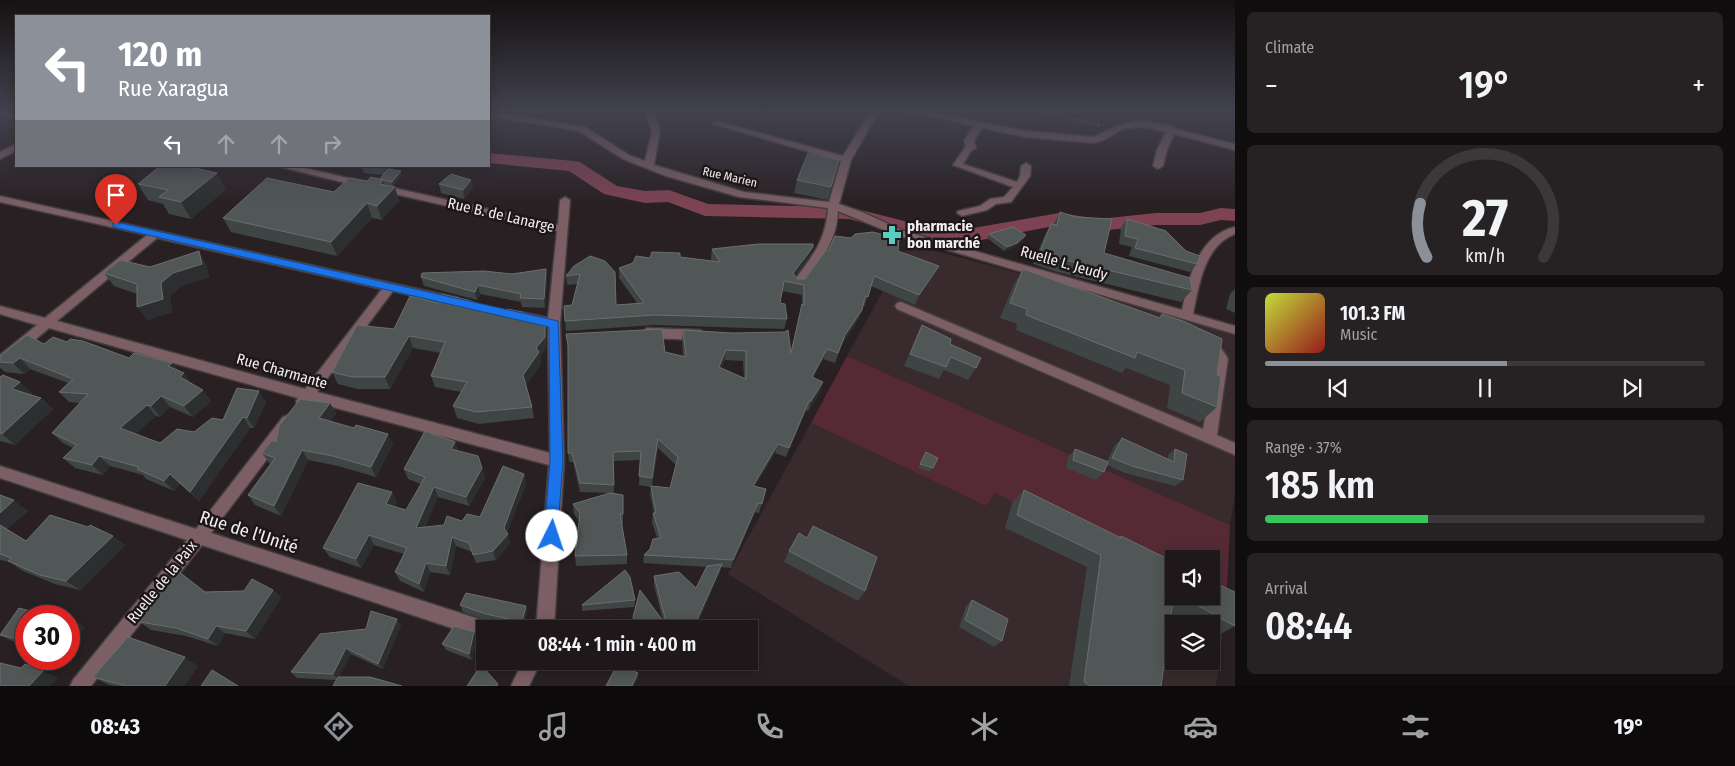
<!DOCTYPE html>
<meta charset="utf-8">
<style>
body{margin:0;font-family:"Fira Sans Condensed",sans-serif;background:#262123;color:#f1f3f6;height:100vh;display:flex;flex-direction:column;font-size:19px;white-space:nowrap}
*{box-sizing:border-box;margin:0}
p{font-size:16px;color:#a1a0a2}
.icon{flex:none;width:28px;height:28px;fill:none;stroke:currentColor;stroke-width:2;stroke-linecap:round;stroke-linejoin:round}
.map{position:relative;flex:1;overflow:hidden}
.panel{display:flex;flex-direction:column;gap:12px;padding:12px;background:#100d0e;width:500px}
.panel>*{flex:none}
.hud{position:absolute;left:15px;top:15px;width:475px;height:152px;border-radius:0px;box-shadow:0 2px 12px #0003,0 0 0 1px #3c3739;background:#8c9099;color:#fff;overflow:hidden}
.tools{position:absolute;left:1165px;top:550px;display:grid;gap:10px}
.tools a{display:grid;place-items:center;width:55px;height:55px;border-radius:0px;background:#1e181a;box-shadow:0 2px 12px #0003,0 0 0 1px #3c3739;font-size:25px}
.speed{position:absolute;left:15px;top:605px;display:flex;gap:10px;font-size:25px;font-weight:700;text-align:center}
.speed>*{display:grid;place-content:center;width:65px;height:65px;border-radius:50%;background:#1e181a;box-shadow:0 2px 12px #0003,0 0 0 1px #3c3739;line-height:1}
.speed .limit{border:8px solid #d22;background:#fff;color:#111}
.pin{position:absolute;display:grid;place-items:center;width:42px;height:42px;color:#fff;margin:-51px -21px;border-radius:50% 50% 50% 0;rotate:-45deg;box-shadow:0 0 5px #0007}
.pin .icon{rotate:45deg}
.me{position:absolute;width:55px;margin:-28px;rotate:4deg;stroke-linejoin:round;filter:drop-shadow(0 0 4px #0008)}
.turn{display:flex;align-items:center;gap:18px;height:105px;padding:0 20px;font-size:22px}
.turn .icon{width:65px;height:65px;stroke-width:2.5}
.turn b{display:block;font-size:35px;line-height:42px}
.lanes{display:flex;align-items:center;height:48px;padding:0 20px;background:#0003;justify-content:center;gap:25px;direction:ltr}
.lanes .off{opacity:.35}
.big{font-size:38px;font-weight:600;line-height:1.1}
.panel .widget{flex:1;display:flex;flex-direction:column;justify-content:center;gap:8px;min-width:0;padding:0 18px;border-radius:8px;background:#262123}
.panel .dial{align-items:center;gap:0}
.dial svg{height:130px;overflow:visible;fill:none;stroke:#3c3739;stroke-width:7;stroke-linecap:round;text-anchor:middle}
.dial text{fill:#f1f3f6;stroke:none}
.song{display:flex;align-items:center;gap:15px}
.cover{width:60px;height:60px;border-radius:8px;background:linear-gradient(135deg,hsl(70 70% 55%),hsl(0 70% 35%))}
.played{height:5px;border-radius:2px;background:linear-gradient(90deg,#8c9099 55%,#3c3739 55%)}
.keys{display:flex;justify-content:space-around;direction:ltr}
.heat{display:flex;justify-content:space-between;align-items:center;font-size:28px;direction:ltr}
.charge{height:8px;border-radius:4px;background:linear-gradient(90deg,#34c759 37%,#3c3739 0)}
.trip{position:absolute;left:476px;top:620px;width:282px;height:50px;border-radius:0px;background:#1e181a;box-shadow:0 2px 12px #0003,0 0 0 1px #3c3739;font-weight:600;line-height:50px;text-align:center}
.menu{display:flex;height:80px;justify-content:space-around;align-items:center;background:#0c0a0a;color:#a1a0a2}
.menu .icon{width:35px;height:35px}
.menu .selected{color:#8c9099}
.menu b{font-size:22px;color:#f1f3f6}
main{display:flex;flex:1;min-height:0}
.map>svg:first-child{display:block}
</style>
<main>
<div class="map">
<svg width="1235" height="686" viewBox="0 0 1235 686">
<rect width="100%" height="100%" fill="#282022"/>
<path fill="#382a2d" fill-rule="evenodd" d="M909,244l282,75 44,16v160l-5,30 -383,-169z
M811,423l175,83 9,-13 179,90v13l52,13 -10,77h-307l-181,-112zM1174,624h37v37h-37z"/>
<path fill="#562a35" d="M847,356l383,169 -4,84 -15,-13v-37h-37v24l-179,-90 -9,13 -175,-83z"/>
<g fill="none" stroke-linecap="round" stroke-linejoin="round">
<path fill="#7e4353" fill-rule="evenodd" d="M489,153l85,8 6,1 37,24 28,5 24,-1 39,14 141,3 55,14 21,8 25,3 109,-19 40,6 57,-6h44l21,-5 14,1v12l-14,-1 -21,5h-44l-57,6 -40,-6 -109,21 -29,-5 -31,-11 -41,-11 -144,-3 -37,-14 -23,1 -41,-9 -35,-23 -80,-8z"/>
<g stroke="#443d3f" stroke-width="3">
<path id="minor" d="M0,111l16,1v6l-16,-3z
M489,111l96,16 44,28 16,6 7,-30 -7,-19 8,-1 7,20 -6,34 90,27 85,10 12,-41 -128,-37 4,-3 126,35 28,-45h8l-28,49 -12,44 23,8 42,19 278,79c7,-33 16,-74 53,-83v7c-31,12 -36,51 -42,80l42,12v8l-339,-99 -58,-24c-1,31 -19,51 -36,76h-8l-2,-3 2,-3c18,-25 32,-40 34,-73l-89,-11 -73,-21 -43,-17 -44,-28 -90,-15z
M909,111h17l99,20 69,6 23,-11 24,-6 34,7 1,2 59,15v6l-61,-16 -7,16 -4,16 -5,3 -5,-3 4,-16 9,-18c-16,-4 -31,-8 -47,-1 -8,5 -15,10 -25,12l-69,-6 -43,-9 -8,13 2,7 -5,3 -8,13 54,18 3,-6 1,-10 5,-3 5,3 -1,10 -19,26 -15,2 -9,6 -25,6 -5,-3 1,-2 22,-5 10,-7 14,-2 9,-10 -60,-22 13,-19 -2,-5 10,-15z
M16,144v7l-16,8v-7z
M277,166h19l69,16 2,2 -5,3z
M381,185l177,40 2,-25 5,-3 5,3 -10,124 4,137 -10,168h-18l13,-164 -239,-64 -7,5 -5,-1 -2,-4 2,-3 -249,-70 -44,37 -5,2v-12l37,-30 -37,-11v-8l45,12 102,-83 -147,-33v-6l458,102 2,3 -2,3 -4,1 -61,-14 -76,101 233,61 -2,-126 -32,-8 -2,-3 6,-4 28,6 9,-87 -180,-41 -1,-2zM157,238l225,51 -77,100 -248,-68z
M901,302l302,127 13,-70 -16,-14 2,-3c11,-4 22,8 26,17l-11,76 18,8v12l-338,-146 -2,-3 2,-3z
M647,328l53,2 6,5 -6,5 -53,-2 -6,-5z
M288,415l5,2 2,4 -2,4 -82,108 274,88 6,3 2,5h-8v10l-283,-94 -111,141h-21l3,-6 114,-140 -187,-62v-12l196,63 87,-112z
M523,661h18l-12,25h-18z"/>
</g>
<path stroke="#8a8485" stroke-width="2" stroke-dasharray="2 2" stroke-linecap="butt" d="M1043,111l58,15"/>
<use href="#minor" fill="#7b5f65" fill-rule="evenodd"/>
</g>
<path fill="#3e4544" fill-rule="evenodd" d="M839,160l-11,40 -34,-7 3,-13z
M361,166h34l-3,4 10,5 -9,11 -9,-2 15,17 -17,19 -10,-2 -35,38 -106,-24 -8,-14 111,-26 33,-11 13,-2 3,-4 -19,-2z
M138,184l88,5 -35,30 -22,-5 -6,-10 -15,-4z
M439,184l34,4 -9,11 -23,-6z
M1060,212l44,41 88,37 -11,12 -124,-30 -24,-8 11,-27 7,-13 2,1z
M1127,219l70,45 -7,8 -61,-16 3,-9 -13,-3 2,-17z
M989,234l35,5 -10,8 -10,4 -17,-13z
M712,249l98,8 -15,20 2,2h8l23,-28h70l36,25 -19,29 -44,-19 -7,21 -1,-1 -5,14 -16,24 -7,19 -12,-4 -10,19 7,14 -12,19 -2,-1 -20,47 -11,-4 -20,33 11,3 -7,24 -4,-1 -24,56 -10,-1 -1,5 -25,57h-30l-1,-5 -1,5h-29l-1,-6v-6l30,4 -9,-36v-9l42,12 11,-21 -64,-4 1,-8 6,-6 7,-11 -5,-16 1,-9h1l-4,-19 1,-7 -12,-2 1,-25 -27,1 1,32 9,2v29h-1l5,31v9l-51,2 -1,-10 4,-35 -5,-7 -1,-10 37,-11 -30,-1 -7,-30h-4l-1,-9v-102l-2,-17 99,18 18,4 -1,-16 1,-10 108,21 11,-45v-11l-20,-4 -2,12 7,16 -3,10 -130,-4 -88,6 -1,-10 7,-16 6,-21 -11,1 -1,-9 8,-10 42,39 21,-2 -18,-25v-10l31,-10 30,-1 32,4 -1,-2zM725,360l18,1 1,17 -23,-10zM658,448l18,17 -6,23 -18,-2z
M206,264l3,13 -27,9 -12,10 2,16 -25,8 -10,-26 -23,-8 -10,-13 46,-6z
M546,269l1,9 -2,30 -23,-1 -1,-5 -41,-8 -3,6 -53,-14 -3,-9 91,-3z
M1023,269l136,49 3,-4 55,61v32l-17,15 -33,-14 3,-23 -44,-17 -4,5 -106,-43 1,-6 -17,-6 14,-34z
M1235,289v24l-9,-4 4,-15z
M922,325l28,19 26,24 -8,12 -24,-10 -5,9 -35,-13z
M394,329l152,8v11l-6,9 1,7 -15,21 6,22 2,11 -55,6 -22,-6 -4,-12 8,-14 -26,-5 -4,-11 10,-23 -28,-5 -23,41h-33l-19,-5 -6,-12z
M67,342l111,28 14,14 19,17 -18,16 -23,-10 -10,10 -4,-1 -21,18 25,9 34,-11 72,-30 -12,26h-4l-51,73 -19,-17 -6,7 -28,-12 -3,-4 -33,-9 -7,9 -28,-7 -12,-10 10,-10 -10,-5 -11,-10 28,-30 -11,-1 -10,-10 9,-9 -38,-14 -6,5 -19,-2 -5,-5v-11l44,-12z
M0,377l32,16 -1,2 10,3 12,11 -38,36 -15,-4z
M330,403l6,11 -6,7 63,23 -17,33 -38,-11 -30,-6 -27,56 -26,-11 -7,-10 23,-32h-2l-7,-10 14,-11z
M1122,438l46,21v-4l7,-6 8,31 -8,6 -50,-13 -18,-8 -3,7 -8,8 -30,-12 2,-11 7,-8 32,12 8,-16z
M455,442l3,9 24,17 3,10 -16,28 -31,-9 -13,30 19,-2 36,-8 44,-43 2,10 -19,49 3,10 -14,17 -20,3 -4,-11 -16,-6 -6,29 -20,-3 -6,20 -24,-11 -5,-9 9,-18 -30,-9 -13,23 -31,-11 -7,-9 69,-56 5,10 -3,4 12,4 15,-26 -13,-5 -4,-10z
M926,452l7,16 -3,4 -12,-4z
M1024,490l95,47 2,-1 53,26v34h37l24,-4v34l-20,11 -4,-3v-10h-19l-21,-12 -10,74h-92l18,-119 -82,-39 7,-25z
M0,494l2,2 26,15 -21,18 19,12 99,4 -45,45 -25,-6 -32,-13 -13,-9 -10,-2z
M807,538l58,53 -7,10 -74,-39 5,-11z
M273,590l8,8 -26,41 -30,-6 -7,13 -32,-10 -35,-6 -11,-8 65,-30z
M635,600l-1,7 -52,4v-6z
M972,600l30,41 -8,6 -35,-20 7,-21z
M460,605l66,1 1,7 -4,15 -34,-7 -26,-9z
M26,616v29l-14,-4 -12,-6z
M401,625l-18,44 -32,-15 -15,26 -39,-2 -6,-6z
M474,632l3,6 -5,22 -26,-10 -4,-6z
M198,666l-14,20h-71l-4,-1 -16,-8z"/>
<path fill="#2d2e2f" d="M386,166h9l-8,10 -2,-9z
M401,171l1,4 -9,11 -1,-4z
M217,173l9,16 -35,30 -10,-17z
M383,180l4,14 -7,-10z
M471,180l2,8 -9,11 -1,-9z
M395,187l4,14 -17,19 -5,-14z
M367,203l5,15 -35,38 -6,-14z
M1026,235l-2,4 -10,8 -10,4 3,-4z
M813,247l-3,10 -20,26 3,-10z
M199,251l7,13 3,13 -27,9 -12,10 2,16 -25,8 -10,-13 24,-24z
M939,266l-5,10 -19,29 4,-10z
M546,269l1,9 -2,30 -1,-9z
M478,285l2,9 -3,6 -2,-8z
M862,310l-4,10 -17,25 4,-10z
M545,325l1,23 -6,9 1,7 -16,23 -2,-12 13,-27z
M409,336l4,12 -23,41 -5,-12z
M827,349l-4,10 -14,28 3,-10z
M726,350l-1,10 -8,17 2,-10z
M20,358l10,11 -6,5 -11,-11z
M172,363l9,10 -13,-7z
M184,373l8,11 -4,4 -8,-11z
M20,382l12,11 -8,7 -12,-11z
M823,382l-3,10 -12,19 3,-10z
M203,390l8,11 -18,16 -9,-11z
M259,391l7,11 -12,26 -7,-10z
M161,396l9,11 -10,10 -9,-11z
M41,398l12,11 -38,36 -13,-11z
M809,401l-3,9 -20,47 3,-9z
M330,403l6,11 -11,15 -6,-11z
M147,405l9,11 -26,23 -10,-11z
M243,417l7,11 -51,73 -9,-9z
M388,434l5,10 -17,33 -5,-10z
M658,439v9l-7,39 1,-9z
M455,442l3,10 -7,-3z
M778,444l-3,9 -25,41 3,-8z
M302,450l6,10 -27,56 -7,-10z
M99,456l11,10 -7,9 -11,-10z
M482,468l3,10 -16,28 -3,-9z
M170,474l10,10 -6,7 -10,-10z
M524,474l2,10 -19,50h1l2,9 -14,17 -3,-9 11,-23z
M434,487l4,10 -18,40 -4,-9z
M392,492l5,10 -6,11 -5,-9z
M14,500l14,11 -22,19 -6,-4v-13z
M758,503l-3,9 -24,56 2,-8z
M369,535l5,10 -13,23 -5,-9z
M113,536l12,9 -45,45 -14,-9z
M452,537l4,9 -6,29 -4,-9z
M426,563l4,9 -6,20 -5,-8z
M722,564l-2,8 -25,57h-2z
M273,590l8,8 -26,41 -9,-8z
M526,606l1,7 -4,15 -1,-6z
M397,619l4,6 -18,44 -5,-5z
M75,620l10,7 -16,18v-18z
M216,626l9,7 -7,13 -10,-7z
M474,632l3,6 -5,22 -3,-6z
M346,648l5,6 -13,26 -5,-6z
M185,657l13,9 -14,20h-19z
M43,671l15,7 -8,8h-21z
M638,673v6l-4,7h-2z"/>
<path fill="#515756" stroke="#6a6f6e" fill-rule="evenodd" d="M808,153l31,7 -8,27 -34,-7z
M160,166h27l30,7 -36,29 -22,-5 9,-7 -30,-6z
M388,169l13,2 -9,11 -12,-3z
M451,174l20,6 -8,10 -24,-6z
M371,177l12,3 -3,4 15,3 -18,19 -10,-3 -36,39 -108,-24 44,-40 67,14 15,-14 18,3z
M1060,212l16,5 36,2 -8,34 86,25 2,12 -127,-30 -25,-8 11,-28 6,1z
M1127,219l39,12 20,20 14,5 -3,8 -62,-16 3,-9 -13,-3z
M1013,227l13,8 -9,8 -10,4 -18,-13z
M873,232l26,7 -1,12 41,15 -20,29 -45,-19 -6,21 -3,-1 -3,14 -17,25 -7,18 -11,-4 -15,28 11,5 -12,19h-2l-20,47 -11,-4 -25,42 13,3 -4,15 -4,-1 -25,57 -89,-5 6,-6 3,-10 8,-1 -8,-25h3l-5,-27 19,2 8,-31 -20,-18 -6,39 -13,-2 2,-25 -28,1 1,33 -34,-2 -8,-30h-4v-108l-2,-11 96,-5 3,23 21,5 -3,-27 49,3 53,-1 3,-2 3,23 11,-49 2,1v-20l-20,-4 -4,22 5,1 2,15 -133,-4 -89,6 -1,-15 8,-1 8,-31 -14,2 8,-10 16,-10 15,5 10,11 1,33 28,-2 -25,-35 14,-5 3,-7 14,2 2,-6 28,1v4l40,5 -8,-13 46,-5h55v3l-20,26 4,6h8l21,-29 2,1 7,-15 16,2 4,-4zM726,350l20,1v28l-27,-12z
M199,251l3,13 -29,9 -12,10 2,16 -26,8v-23l-33,-11 16,-13 30,7z
M546,269l-2,30 -24,-1 1,-4 -43,-9 -3,7 -54,-15 1,-4 62,-2 28,3z
M1023,269l137,49 2,-4 21,7 39,18 -5,36 4,1 -4,31 -35,-14 3,-23 -48,-18 -2,6 -109,-43 1,-6 -17,-6z
M441,294l27,6 36,13 3,-4 15,3 23,13v12l-9,11 3,4 -16,23 9,32 -56,5 -23,-6 14,-24 -36,-6 14,-34 -36,-6 -24,41h-33l-20,-5 25,-47 37,4 16,-33 28,7z
M922,325l29,14 -1,5 31,14 -5,10 -25,-11 -5,10 -36,-13z
M27,335l17,9 9,-7 14,5 3,-3 13,2 46,17 5,-5 38,10 -4,3 16,7 -4,4 23,13 -19,16 -23,-10 -10,10 -4,-1 -27,23 40,15 17,-14 17,3 18,-14 11,2 14,-32 22,3 -12,27 -4,-1 -53,75 -20,-18 -6,7 -27,-12 2,-2 -40,-11 -7,9 -29,-7 14,-13 -25,-12 36,-39 -29,-2 14,-13 -53,-21 -7,5 -13,-1v-6z
M3,375l17,7 -8,7 29,9 -39,36 -2,-1v-56z
M300,399l30,4 -11,15 35,10 2,-3 32,9 -17,33 -38,-11 -31,-6 -28,56 -26,-11 27,-37 -13,-5 10,-13 4,2 3,-16z
M425,431l30,11 -4,7 27,7 4,12 -16,29 -32,-10 -18,41 28,-3 3,-9 15,5 5,-7 13,3 23,-51 21,8 -20,54 4,6 -15,17 -20,4 -4,-12 -17,-6 -6,29 -20,-3 -7,21 -24,-12 12,-24 -38,-13 -13,24 -33,-11 35,-65 34,9 -6,12 20,6 19,-33 -21,-8z
M1122,438l52,24 1,-13 12,5 -4,26 -51,-14 -20,-8z
M1075,449l33,13 -4,10 -31,-12z
M926,452l12,6 -5,10 -13,-4z
M1024,490l97,48v-2l53,26v31l-13,93h-71l-6,-4 17,-127 -84,-40z
M610,493l13,2v19h-3l7,41 -52,1 5,-43 -7,-9z
M0,495l14,5 -14,13z
M50,515l38,12 2,-2 23,11 -47,45 -26,-6 -32,-14 4,-3 -12,-4v-29l26,16z
M813,526l64,31 -12,34 -76,-40 10,-18 8,5z
M722,564l-29,65h-25l-14,-53 25,-4 17,16 11,-22z
M174,568l31,24 39,-1 8,-12 21,11 -27,41 -30,-5 -8,13 -32,-11 -36,-6z
M625,570l5,7 5,23 -53,5z
M1211,581l24,11v34l-55,-30h31z
M640,590l24,32 -29,3 -2,-8z
M466,593l60,13 -4,16 -36,-8 -26,-9z
M972,600l36,19 -6,22 -37,-21z
M19,608l29,8h-22v25l-26,-6z
M371,611l26,8 -19,45 -32,-16 -13,26 -42,-2 29,-38 46,-5z
M55,613l8,3h-10z
M69,618l6,2 -6,7z
M454,626l20,6 -5,22 -27,-10z
M128,637l57,20 -20,29h-39l-33,-9z
M0,663l21,5 4,-4 18,7 -14,15h-29z
M481,665l17,19 -1,2h-30z
M617,665l21,8 -6,13h-26z
M212,670l26,16h-37z
M338,677h32l32,9h-69z"/>
<linearGradient id="sky" x2="0" y2="1"><stop stop-color="#161213"/><stop offset="0.54" stop-color="#42424f"/><stop offset="1" stop-color="#42424f" stop-opacity="0"/></linearGradient>
<rect width="1235" height="207" fill="url(#sky)"/>
<path fill="#1a73e8" stroke="#114b97" d="M116,222l442,99 5,140 -6,79 -5,2 -5,-2 -3,-4 6,-75 -1,-134 -436,-100v-4z"/>
<defs>
<g id="pharmacy-bare" transform="scale(1.5)"><path d="M-2-6h4v4h4v4h-4v4h-4v-4h-4v-4h4Z" fill="#58cec1" stroke="#1e1719" stroke-width="2.5" paint-order="stroke"/></g>
</defs>
<g fill-rule="evenodd">
<use href="#pharmacy-bare" x="892" y="235"/>
</g>
<g text-anchor="middle" dominant-baseline="central" stroke-width="5" stroke-linejoin="round" paint-order="stroke">
<g font-size="12" fill="#f3eeef" stroke="#1e1719">
<text transform="translate(730 177) rotate(13)">Rue Marien</text>
</g>
<g font-size="15" fill="#f3eeef" stroke="#1e1719">
<text transform="translate(501 215) rotate(13)">Rue B. de Lanarge</text>
<text transform="translate(1064 263) rotate(16)">Ruelle L. Jeudy</text>
<text transform="translate(282 371) rotate(16)">Rue Charmante</text>
<text transform="translate(162 582) rotate(-51)">Ruelle de la Paix</text>
</g>
<g font-size="15" font-weight="bold" fill="#f3eeef" stroke="#1e1719" text-anchor="start">
<text x="907" y="226">pharmacie<tspan x="907" dy="17">bon marché</tspan></text>
</g>
<g font-size="18" fill="#f3eeef" stroke="#1e1719">
<text transform="translate(249 532) rotate(18)">Rue de l'Unité</text>
</g>
</g>
</svg>
<div class="tools">
<a><svg class="icon" aria-label="sound" viewBox="0 0 24 24"><path d="M4 9h4l5-4v14l-5-4H4zM17 9q2 3 0 6"/></svg></a>
<a><svg class="icon" aria-label="layers" viewBox="0 0 24 24"><path d="M12 4l9 5-9 5-9-5zM3 14l9 5 9-5"/></svg></a>
</div>
<div class="speed"><div class="limit">30</div></div>
<div class="pin" style="left:116px;top:225px;background:#d93025"><svg class="icon" aria-label="arrive" viewBox="0 0 24 24"><path d="M6 21V4h12l-3 4 3 4H6"/></svg></div>
<svg class="me" style="left:552px;top:536px" viewBox="-20 -20 40 40"><circle r="19" fill="#fff"/><path d="M0-13L10 11 0 6-10 11z" fill="#1a73e8"/></svg>
<div class="trip">08:44 · 1 min · 400 m</div>
<div class="hud">
<div class="turn"><svg class="icon" aria-label="left" viewBox="0 0 24 24"><path d="M17 20v-9H6M10 6l-5 5 5 5"/></svg><div><b>120 m</b>Rue Xaragua</div></div>
<div class="lanes"><svg class="icon" aria-label="left" viewBox="0 0 24 24"><path d="M17 20v-9H6M10 6l-5 5 5 5"/></svg><svg class="icon off" aria-label="ahead" viewBox="0 0 24 24"><path d="M12 20V5M6 11l6-6 6 6"/></svg><svg class="icon off" aria-label="ahead" viewBox="0 0 24 24"><path d="M12 20V5M6 11l6-6 6 6"/></svg><svg class="icon off" aria-label="right" viewBox="0 0 24 24"><path d="M7 20v-9h11M14 6l5 5-5 5"/></svg></div>
</div>
</div>
<section class="panel">
<div class="widget"><p>Climate</p>
<div class="heat"><a>−</a><b class="big">19°</b><a>+</a></div>
</div>
<div class="widget dial"><svg viewBox="0 0 100 80">
<path d="M14 69A42 42 0 1 1 86 69"/>
<path d="M14 69A42 42 0 0 1 10 36" stroke="#8c9099"/>
<text x="50" y="56" font-size="32" font-weight="700">27</text>
<text x="50" y="72" font-size="11">km/h</text>
</svg></div>
<div class="widget">
<div class="song"><i class="cover"></i><div><b>101.3 FM</b><p>Music</p></div></div>
<div class="played"></div>
<div class="keys"><svg class="icon" aria-label="previous" viewBox="0 0 24 24"><path d="M18 5L8 12l10 7zM5 5v14"/></svg><svg class="icon" aria-label="pause" viewBox="0 0 24 24"><path d="M8 5v14M16 5v14"/></svg><svg class="icon" aria-label="next" viewBox="0 0 24 24"><path d="M6 5l10 7-10 7zM19 5v14"/></svg></div>
</div>
<div class="widget"><p>Range · 37%</p><b class="big">185 km</b><div class="charge"></div></div>
<div class="widget"><p>Arrival</p><b class="big">08:44</b></div>
</section>
</main>
<nav class="menu">
<b>08:43</b>
<svg class="icon selected" aria-label="directions" viewBox="0 0 24 24"><path d="M12 3l9 9-9 9-9-9zM9 14v-3h6M13 9l2 2-2 2"/></svg>
<svg class="icon" aria-label="music" viewBox="0 0 24 24"><path d="M9 18V5l10-2v13"/><circle cx="6" cy="18" r="3"/><circle cx="16" cy="16" r="3"/></svg>
<svg class="icon" aria-label="phone" viewBox="0 0 24 24"><path d="M5 4h4l2 5-3 2q2 4 5 5l2-3 5 2v4C11 20 4 13 5 4z"/></svg>
<svg class="icon" aria-label="climate" viewBox="0 0 24 24"><path d="M12 3v18M4 7l16 10M4 17L20 7"/></svg>
<svg class="icon" aria-label="car" viewBox="0 0 24 24"><path d="M5 17H2v-5l4-1 3-4h7l3 4 3 1v5h-3M9 17h6M6 11h13"/><circle cx="7" cy="17" r="2"/><circle cx="17" cy="17" r="2"/></svg>
<svg class="icon" aria-label="filters" viewBox="0 0 24 24"><path d="M4 7h16M4 17h16"/><circle cx="9" cy="7" r="2"/><circle cx="15" cy="17" r="2"/></svg>
<b>19°</b>
</nav>
